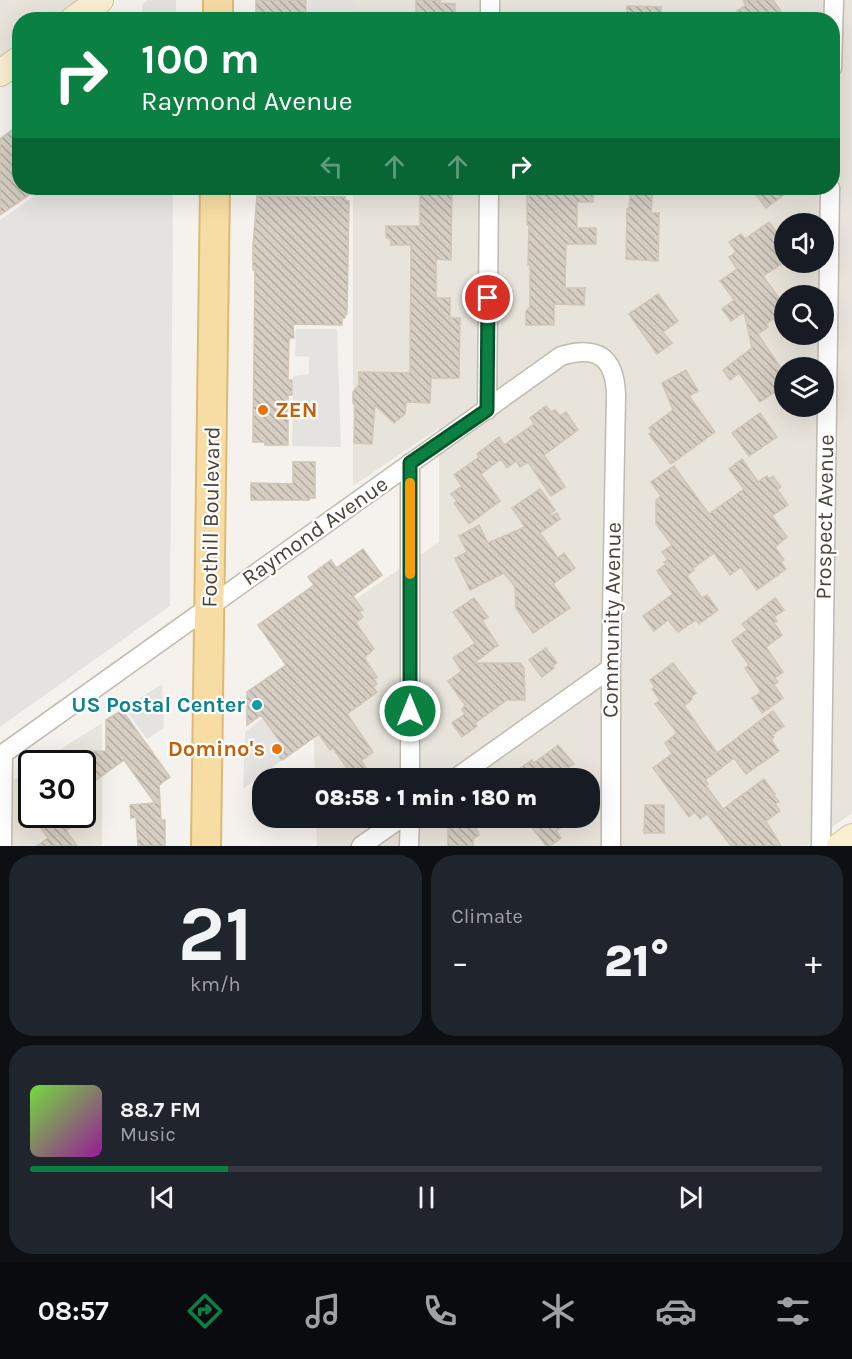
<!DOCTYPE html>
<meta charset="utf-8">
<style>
body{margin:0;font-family:Karla,sans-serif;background:#20242c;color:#f1f3f6;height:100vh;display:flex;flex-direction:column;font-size:22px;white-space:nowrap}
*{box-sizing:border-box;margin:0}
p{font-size:20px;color:#9ea1a6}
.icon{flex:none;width:33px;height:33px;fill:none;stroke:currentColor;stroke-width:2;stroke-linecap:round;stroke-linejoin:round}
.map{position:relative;height:846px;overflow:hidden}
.drawer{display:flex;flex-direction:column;gap:9px;padding:9px;background:#0d0f14;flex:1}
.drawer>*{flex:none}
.guide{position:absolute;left:12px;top:12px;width:828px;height:183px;border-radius:24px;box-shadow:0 6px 24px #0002;background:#0b8043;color:#fff;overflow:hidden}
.buttons{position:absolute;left:774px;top:213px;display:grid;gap:12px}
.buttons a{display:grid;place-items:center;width:60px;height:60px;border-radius:50%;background:#171b24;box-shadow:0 6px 24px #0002;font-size:30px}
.speed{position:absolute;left:18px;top:750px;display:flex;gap:12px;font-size:30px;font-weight:700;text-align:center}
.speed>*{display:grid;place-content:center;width:78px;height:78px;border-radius:50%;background:#171b24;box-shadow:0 6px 24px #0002;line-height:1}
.speed .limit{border:3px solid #111;border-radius:9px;background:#fff;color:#111}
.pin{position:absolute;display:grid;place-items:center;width:51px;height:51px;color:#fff;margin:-26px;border:3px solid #fff;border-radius:50%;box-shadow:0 2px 6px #0007}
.me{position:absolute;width:66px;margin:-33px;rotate:0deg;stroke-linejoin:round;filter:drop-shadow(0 0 4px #0008)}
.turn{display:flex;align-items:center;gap:21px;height:126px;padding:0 30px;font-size:27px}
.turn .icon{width:78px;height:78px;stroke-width:2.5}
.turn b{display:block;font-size:42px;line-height:51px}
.lanes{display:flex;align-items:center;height:57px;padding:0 30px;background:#0003;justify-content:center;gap:30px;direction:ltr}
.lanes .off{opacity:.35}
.big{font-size:45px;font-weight:800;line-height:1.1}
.drawer .card{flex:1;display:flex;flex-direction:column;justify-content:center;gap:9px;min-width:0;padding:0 21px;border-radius:24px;background:#20242c}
.drawer .dial{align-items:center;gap:0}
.dial b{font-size:78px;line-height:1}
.song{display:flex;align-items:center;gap:18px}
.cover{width:72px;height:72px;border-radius:9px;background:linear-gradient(135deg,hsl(100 70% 55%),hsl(300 70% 35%))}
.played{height:6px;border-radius:3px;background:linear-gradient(90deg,#0b8043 25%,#363941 25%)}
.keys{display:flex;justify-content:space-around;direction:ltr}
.heat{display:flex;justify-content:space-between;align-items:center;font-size:33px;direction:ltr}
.drawer .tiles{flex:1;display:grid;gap:9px;grid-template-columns:1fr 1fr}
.card:last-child{grid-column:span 2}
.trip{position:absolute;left:252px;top:768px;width:348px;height:60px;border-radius:24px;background:#171b24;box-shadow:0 6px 24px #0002;font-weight:800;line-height:60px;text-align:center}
.menu{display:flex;height:96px;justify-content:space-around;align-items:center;background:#090b0e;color:#9ea1a6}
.menu .icon{width:42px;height:42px}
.menu .on{color:#0b8043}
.menu b{font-size:27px;color:#f1f3f6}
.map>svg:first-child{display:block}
</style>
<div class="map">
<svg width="852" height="846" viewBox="0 0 852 846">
<defs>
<pattern id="building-back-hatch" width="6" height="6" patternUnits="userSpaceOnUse" patternTransform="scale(1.5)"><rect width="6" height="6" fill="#d6cec3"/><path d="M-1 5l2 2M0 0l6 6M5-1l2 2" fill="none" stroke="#b0a99f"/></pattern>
</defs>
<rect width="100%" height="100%" fill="#f5f2ed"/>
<path fill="#e9e4db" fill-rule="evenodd" d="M0,0h79l-27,19 -32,1 -1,23 -19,15z
M355,0h497v813l-45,33h-490l-1,-28h274v-40h-275l-3,-104 -6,-41 133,-91v-114l-86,58v-298h479v-168h-478zM784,224h40v38h-40zM784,296h40v38h-40zM784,368h40v38h-40z
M102,723v123h-102v-57l31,-21 1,46h50v-50l-43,-1z"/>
<path fill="#e4e3e0" d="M147,0h29v19h-34v-14z
M308,0h47v19h-48z
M46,188h127l-3,418 -170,121v-507z
M296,329h41l4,118 -49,-1 1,-70 16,-2v-17l-14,-1z
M162,684l2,44 -17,11 -23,-31z
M268,714l13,29 -7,5 8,12 -39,29 2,-57z"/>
<path fill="url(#building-back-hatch)" stroke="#d0c5b6" stroke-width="1.5" d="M256,0h50v20h-50z
M416,0h24v3l15,1v16h-39z
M743,0h30l14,20h-45l-5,-9 9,-6z
M627,6l34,1v13h-34z
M20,124v64h19l-39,27v-76z
M420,188h32l-1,72 -15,-1v39h14v20h10l-1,60h-28l-1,25 -24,-1 -1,12 -11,9 -19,-18 -3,39 -18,-1 1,-38 -2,-2v-11l6,-7v-13l51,1 1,-128h-20v-6l-5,-1v-12h34z
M576,188h17v14h-16v26h19v16h-30l-1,44h20l-1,17 -30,-1v21h-28v-14l4,-4v-42h-2l1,-40h-2v-29h4v-7l45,1z
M631,188h22l-2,25h8l-1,48 -32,-2 1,-50h2z
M751,188h42l-27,20z
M257,196l88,1v3l4,1 -2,113h-2v4h-3v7l-49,-1 1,14h-5l-1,42h4v15h-4v50h-23v-3h-12v-5l2,-167h-2v-24z
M769,222l7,10 8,-5v35l-21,14 21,29v6l-18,13 2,3 -10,7 26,39v12l-24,17 -21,-29 -9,7 -7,-10 29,-22 -8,-36 -13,9 -9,-12 12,-9 -14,-19 17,-12 -8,-12 7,-5 -7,-10 12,-8 4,5z
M658,294l20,27 -15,11 9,11 -15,11 -28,-40z
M686,370l12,21 -9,5 26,36 -44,32 -22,-30 3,-2 -3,-4 24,-18 -11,-27z
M546,406l5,6 4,-2 5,6 6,-4 12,18 -34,25 21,32 -14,9 -23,-34 -8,5 -4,-6 -9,7 -6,-9 -20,15 19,27 -31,23 -15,-21 3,-2 -6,-7 11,-8 -8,-11 25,-18 -2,-3 22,-17 5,8 30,-21 -4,-6z
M760,413l17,24 -28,19 -17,-23z
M742,459l16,23 9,-6 2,3 4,-3 8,11 -4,2 11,16 -16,11 15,21 -12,10 9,13 -3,2 5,7 -29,21 -16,-23 -11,8 -16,-22 -21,15 1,2 -7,6 15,22 5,-3 11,15 -19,14 -3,-4 -18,12 -10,-12 -14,11 -11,-15 30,-22 -16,-23 9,-7 -2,-2 4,-2 -6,-8 10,-7 -16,-21v-24l5,-4 -10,-14 23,-16 35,48 35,-25 -15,-20z
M293,462h22v36h-5l-1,2h-58v-17l42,1z
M540,489l15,21 -5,4 1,2 6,-3 3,6 -20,14 18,25 6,-5 11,15 -22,16 17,24 -37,25 -17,-25 -1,-21 -11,-14 -34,17 -15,-32 12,-6 -8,-16 20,-11 9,18 37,-16 -13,-19z
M363,549l19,26 -29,21 10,14 -4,2 4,5 -7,6 18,26 -10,9 13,19 -3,2 3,5 -4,3 4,5 -30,22 26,38 -12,9 13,17h-20l-21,-30 -3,2 -11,-16 -37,26 -9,-12 8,-5 -20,-28 -14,10v-33l39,-27 -28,-40 56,-40 -6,-8 23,-17 5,8z
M474,598l14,19 -6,4 16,24 -24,18h46l4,5 1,32h-18l-32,23 2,3 -15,11 -10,-14 13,-9 -3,-4 3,-5 -17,-24 14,-10 -9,-13 22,-15 -22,-31z
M775,598l9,12 -10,7 3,4 -3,2 8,12 -16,12 17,25 -8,6 3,4 -4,3 9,13 -21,15 -10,-15 9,-6 -16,-24 4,-3 -17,-24 15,-11 -5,-6z
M546,648l11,15 -5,3 2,2 -12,9 -13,-17z
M673,663l23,30 -5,4 1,2 -8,7 33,47 56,-42 11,15 -12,9 2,2 -3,3 8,11 -33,23 -12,-16 -29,22 3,4 -2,2 17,23 41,-30 11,15 -1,1 5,7 -4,2 5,7 -14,10 15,25h-50l-24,-32 -7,5 -5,-7 -6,5 -36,-49 19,-14 -7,-11 12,-10 -22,-29 5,-4 -8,-11 3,-2 -5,-7z
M122,710l48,67 -11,8 2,35h4v26h-27l-2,-29 -5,1 -1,-13 25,-2 -31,-43 -42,30v-38l24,-1v-31z
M558,745l16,19 -5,3 8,11h-51l-7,-9 13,-9 2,3z
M645,805h19v28h-20z
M53,814h12l8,12 -7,4 11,16h-40l11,-8 -9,-13z
M455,818h13l8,10 3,7 -6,4v7h-25v-24z
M525,818h50l-19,13 5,7 -11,8h-4z"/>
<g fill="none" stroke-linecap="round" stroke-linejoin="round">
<g stroke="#c0baaf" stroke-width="21">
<path id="street" d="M490,20v-20
M832,68l2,-68
M487,410l2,-222
M0,756l561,-400c36,-11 54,1 55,39l-5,273v178
M410,778v-315
M456,778l155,-110
M2,846l1,-92
M361,846l40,-28
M409,846l1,-28
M821,846l9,-658"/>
</g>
<g stroke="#d1c3a0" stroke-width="28">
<path id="secondary" d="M73,20l27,-20
M0,73l20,-14
M840,846l12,-9"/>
</g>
<g stroke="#dcba74" stroke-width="32">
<path id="primary" d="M218,20v-20
M206,846l9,-658"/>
</g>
<use href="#street" stroke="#fff" stroke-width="18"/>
<use href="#secondary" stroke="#fbefd1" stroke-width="26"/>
<use href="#primary" stroke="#f7dda4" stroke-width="28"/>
</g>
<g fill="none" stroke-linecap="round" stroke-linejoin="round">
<g stroke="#07532c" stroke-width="15">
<path id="route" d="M410,711v-248l77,-53 1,-112"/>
</g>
<use href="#route" stroke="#0b8043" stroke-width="10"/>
<path stroke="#f59e0b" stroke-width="10" d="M410,483v91"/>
</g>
<g fill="#e8710a" stroke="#fff" stroke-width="2">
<circle cx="263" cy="410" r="6"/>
<circle cx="277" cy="749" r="6"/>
</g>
<circle fill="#0f9aa8" stroke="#fff" stroke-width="2" cx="257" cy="705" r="6"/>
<g text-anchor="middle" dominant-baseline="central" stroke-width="4.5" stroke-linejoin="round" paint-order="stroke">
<g font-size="22" font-weight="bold" fill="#c56008" stroke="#fff" text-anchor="start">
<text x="275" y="410">ZEN</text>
<text x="265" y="749" text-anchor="end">Domino's</text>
</g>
<g font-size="22" fill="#49433a" stroke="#fff">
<text transform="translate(211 517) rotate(-89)">Foothill Boulevard</text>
<text transform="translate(825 517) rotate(-89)">Prospect Avenue</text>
<text transform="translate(315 531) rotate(-35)">Raymond Avenue</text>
<text transform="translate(612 620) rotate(-89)">Community Avenue</text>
</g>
<g font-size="22" font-weight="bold" fill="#0d838f" stroke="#fff" text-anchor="end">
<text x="245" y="705">US Postal Center</text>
</g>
</g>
</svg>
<div class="buttons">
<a><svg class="icon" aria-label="sound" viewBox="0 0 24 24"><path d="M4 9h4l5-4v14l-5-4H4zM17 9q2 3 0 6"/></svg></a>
<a><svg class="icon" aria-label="search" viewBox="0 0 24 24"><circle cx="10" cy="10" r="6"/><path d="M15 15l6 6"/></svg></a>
<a><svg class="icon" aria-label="layers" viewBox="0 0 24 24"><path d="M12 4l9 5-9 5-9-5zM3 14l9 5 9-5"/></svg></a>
</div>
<div class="speed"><div class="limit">30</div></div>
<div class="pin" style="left:488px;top:298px;background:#d93025"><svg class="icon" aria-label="arrive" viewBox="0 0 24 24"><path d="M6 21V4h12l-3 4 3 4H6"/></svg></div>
<svg class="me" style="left:410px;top:711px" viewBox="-20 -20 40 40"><circle r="17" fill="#0b8043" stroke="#fff" stroke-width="3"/><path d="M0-11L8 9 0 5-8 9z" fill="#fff"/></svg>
<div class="trip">08:58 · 1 min · 180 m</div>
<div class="guide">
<div class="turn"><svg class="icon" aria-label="right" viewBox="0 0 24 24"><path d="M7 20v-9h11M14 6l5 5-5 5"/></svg><div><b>100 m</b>Raymond Avenue</div></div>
<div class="lanes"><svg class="icon off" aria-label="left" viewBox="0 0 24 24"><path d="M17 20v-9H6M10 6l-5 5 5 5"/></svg><svg class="icon off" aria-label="ahead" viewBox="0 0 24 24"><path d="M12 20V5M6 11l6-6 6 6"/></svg><svg class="icon off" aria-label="ahead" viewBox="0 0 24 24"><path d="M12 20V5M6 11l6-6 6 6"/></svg><svg class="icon" aria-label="right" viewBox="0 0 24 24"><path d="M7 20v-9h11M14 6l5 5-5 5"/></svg></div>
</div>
</div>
<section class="drawer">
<div class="tiles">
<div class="card dial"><b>21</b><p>km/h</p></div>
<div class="card"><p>Climate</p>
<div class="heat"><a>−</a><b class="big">21°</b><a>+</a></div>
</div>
<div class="card">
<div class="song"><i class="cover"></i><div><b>88.7 FM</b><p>Music</p></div></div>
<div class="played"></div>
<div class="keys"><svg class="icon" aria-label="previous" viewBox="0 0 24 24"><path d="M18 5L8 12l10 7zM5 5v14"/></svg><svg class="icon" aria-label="pause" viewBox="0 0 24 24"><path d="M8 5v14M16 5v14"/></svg><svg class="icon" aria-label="next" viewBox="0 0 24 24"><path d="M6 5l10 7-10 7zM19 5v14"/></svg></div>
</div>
</div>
</section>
<nav class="menu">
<b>08:57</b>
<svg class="icon on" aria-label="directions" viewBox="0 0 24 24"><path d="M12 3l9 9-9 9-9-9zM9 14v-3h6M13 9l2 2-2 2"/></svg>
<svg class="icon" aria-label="music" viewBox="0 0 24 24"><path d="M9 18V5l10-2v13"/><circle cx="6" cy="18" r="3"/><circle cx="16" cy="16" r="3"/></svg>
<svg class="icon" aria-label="phone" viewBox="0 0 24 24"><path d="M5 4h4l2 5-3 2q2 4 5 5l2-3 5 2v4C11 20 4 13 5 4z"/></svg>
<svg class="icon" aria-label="climate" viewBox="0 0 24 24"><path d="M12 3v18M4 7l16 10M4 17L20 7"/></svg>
<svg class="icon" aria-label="car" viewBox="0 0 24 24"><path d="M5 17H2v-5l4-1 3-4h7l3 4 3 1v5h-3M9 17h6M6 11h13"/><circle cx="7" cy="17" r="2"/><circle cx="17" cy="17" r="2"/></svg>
<svg class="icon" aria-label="filters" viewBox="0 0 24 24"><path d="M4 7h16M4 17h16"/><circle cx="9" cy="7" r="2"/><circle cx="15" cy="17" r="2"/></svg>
</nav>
